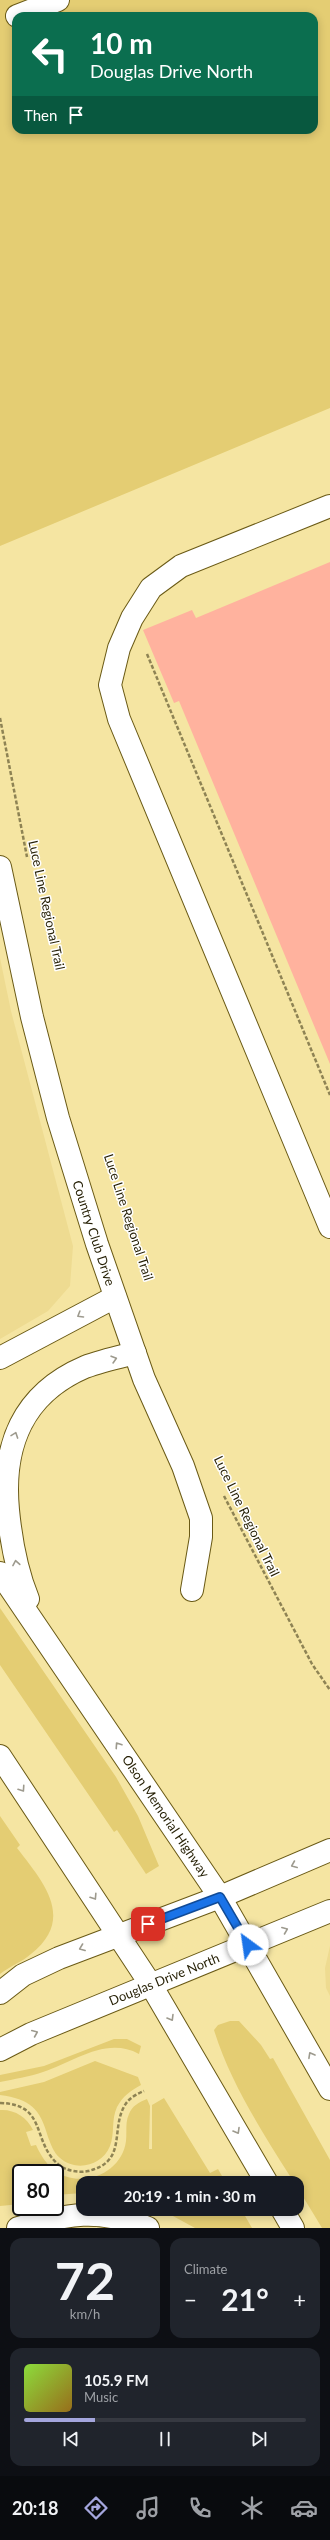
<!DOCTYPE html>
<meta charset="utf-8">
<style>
body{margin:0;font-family:Lato,sans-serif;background:#20242c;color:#f1f3f6;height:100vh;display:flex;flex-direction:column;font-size:15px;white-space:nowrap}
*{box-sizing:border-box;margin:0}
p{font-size:13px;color:#9ea1a6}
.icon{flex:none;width:22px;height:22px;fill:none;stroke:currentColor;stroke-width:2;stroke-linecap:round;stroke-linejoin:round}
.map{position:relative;height:2228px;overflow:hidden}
.side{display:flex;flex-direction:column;gap:10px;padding:10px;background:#0d0f14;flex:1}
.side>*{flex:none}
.hud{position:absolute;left:12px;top:12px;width:306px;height:122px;border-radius:12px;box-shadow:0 2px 10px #0003;background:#0b6e4f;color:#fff;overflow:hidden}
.speed{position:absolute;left:12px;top:2164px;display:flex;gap:8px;font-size:20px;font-weight:700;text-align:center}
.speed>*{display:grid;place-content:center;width:52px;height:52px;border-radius:50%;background:#171b24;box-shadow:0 2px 10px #0003;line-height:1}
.speed .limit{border:2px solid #111;border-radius:6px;background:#fff;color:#111}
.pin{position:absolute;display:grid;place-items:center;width:34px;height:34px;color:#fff;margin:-17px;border-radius:8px;box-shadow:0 2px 6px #0006}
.me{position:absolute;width:44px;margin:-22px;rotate:329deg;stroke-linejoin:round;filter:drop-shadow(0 0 3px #0008)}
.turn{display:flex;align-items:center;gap:14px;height:84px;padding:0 12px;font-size:18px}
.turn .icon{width:52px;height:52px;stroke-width:2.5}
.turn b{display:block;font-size:28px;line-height:34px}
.then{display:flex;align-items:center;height:38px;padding:0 12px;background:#0003;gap:8px;font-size:15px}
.big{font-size:30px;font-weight:700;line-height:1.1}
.side .widget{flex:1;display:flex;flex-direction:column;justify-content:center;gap:6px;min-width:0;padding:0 14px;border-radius:12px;background:#20242c}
.side .dial{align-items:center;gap:0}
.dial b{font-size:52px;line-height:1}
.song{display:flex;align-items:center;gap:12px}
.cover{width:48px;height:48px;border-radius:6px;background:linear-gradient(135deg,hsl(90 70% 55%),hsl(40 70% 35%))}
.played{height:4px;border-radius:2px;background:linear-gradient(90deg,#a4a6dd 25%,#363941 25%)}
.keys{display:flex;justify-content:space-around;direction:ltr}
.heat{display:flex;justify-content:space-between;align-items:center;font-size:22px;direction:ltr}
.side .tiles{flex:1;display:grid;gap:10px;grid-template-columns:1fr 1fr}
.widget:last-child{grid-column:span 2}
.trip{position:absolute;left:76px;top:2176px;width:228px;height:40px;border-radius:12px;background:#171b24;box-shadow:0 2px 10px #0003;font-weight:700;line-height:40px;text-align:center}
.dock{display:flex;height:64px;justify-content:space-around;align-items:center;background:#090b0e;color:#9ea1a6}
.dock .icon{width:28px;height:28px}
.dock .active{color:#a4a6dd}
.dock b{font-size:18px;color:#f1f3f6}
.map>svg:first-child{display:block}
</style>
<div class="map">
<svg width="330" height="2228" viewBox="0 0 330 2228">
<rect width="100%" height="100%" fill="#f5e5a2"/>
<path fill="#eedb91" d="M0,958l11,53 62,235 -3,40 -22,25 -48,28z
M330,1946v50l-4,-8 -1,-20z"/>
<path fill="#e4cd73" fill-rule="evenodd" d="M0,0h330v408l-330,138zM16,16h298v114h-298z
M0,1608l116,169 22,39 21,50 -13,8 -29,-44 -3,2 -114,-167z
M0,1816l20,29 -3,3c26,34 59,70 14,106 -9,8 -21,12 -31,20z
M230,2021h9l22,24 9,14 3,-1 57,102v68h-8c-36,-62 -87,-129 -108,-198l4,-5z
M114,2039h13l14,7 -2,8c-33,-18 -65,8 -96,18 -14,5 -29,7 -43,10v-7l44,-9z
M95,2061l43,16 3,8c-11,6 -18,11 -24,22 -6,13 -2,26 -7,39 -8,20 -34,26 -50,12 -7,-6 -9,-14 -12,-21 -8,-29 -18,-38 -48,-42v-3l44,-10z
M164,2098l46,75 8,-4 8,14h-143v10l-28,2v-22h-34v31l-21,2v-96c14,-1 27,7 33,20l-7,2 5,14 5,-1c8,17 17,29 36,33 25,5 51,-12 54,-37 1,-9 -1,-19 3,-27 3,-8 10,-12 18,-15l3,7 -1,43h3v-44z
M160,2209h81l11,19h-57z"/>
<path fill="#ffb29e" d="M330,562v502l-151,-363 -5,2 -31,-73 49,-20 4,8z"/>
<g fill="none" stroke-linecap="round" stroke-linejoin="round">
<g stroke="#6a5a16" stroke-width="24">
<path id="minor" d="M17,16l41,-16
M330,506l-149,60 -30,22 -19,30 -13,30 -9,37 9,34 211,508
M0,867l32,150 26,101 39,126 47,135 39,87 18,52v19l-9,53
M0,1993l23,-18 36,-17 161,-61 110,-47
M0,2050l31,-16 299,-123
M18,2228c51,-14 79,-21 130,0"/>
</g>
<g stroke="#6a5a16" stroke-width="24">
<path id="highway" d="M0,1358l115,-61
M0,1573l220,324 110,192
M28,1599c-12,-29 -17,-58 -20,-89 -6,-64 14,-116 77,-143 16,-6 34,-10 50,-14
M0,1756l151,229 116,198
M282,2209l11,19"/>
</g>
<path stroke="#8e8354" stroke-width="2.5" stroke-dasharray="4 2" stroke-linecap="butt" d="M147,654l183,441
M0,718l27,139
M224,1496l88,168 18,26
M0,2103c48,1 31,39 59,62 8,6 20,8 29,6 40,-9 22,-42 37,-66 4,-7 12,-11 19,-14"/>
<use href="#minor" stroke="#fff" stroke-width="22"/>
<use href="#highway" stroke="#fff" stroke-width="22"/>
</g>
<defs><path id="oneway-chevron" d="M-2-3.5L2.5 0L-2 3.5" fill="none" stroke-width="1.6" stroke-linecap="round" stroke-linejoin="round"/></defs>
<g stroke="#9d9a8e">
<use href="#oneway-chevron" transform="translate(80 1315) rotate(149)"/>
<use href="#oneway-chevron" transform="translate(114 1359) rotate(-16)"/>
<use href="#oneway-chevron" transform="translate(15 1435) rotate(-70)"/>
<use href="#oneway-chevron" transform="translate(16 1563) rotate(-100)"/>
<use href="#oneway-chevron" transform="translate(118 1745) rotate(-124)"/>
<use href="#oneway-chevron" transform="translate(22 1789) rotate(56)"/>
<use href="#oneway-chevron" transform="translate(294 1865) rotate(157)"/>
<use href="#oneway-chevron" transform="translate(94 1897) rotate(57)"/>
<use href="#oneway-chevron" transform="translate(285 1930) rotate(-22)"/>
<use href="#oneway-chevron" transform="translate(82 1948) rotate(159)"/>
<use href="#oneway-chevron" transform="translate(171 2018) rotate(59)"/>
<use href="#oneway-chevron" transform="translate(35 2033) rotate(-23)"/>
<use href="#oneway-chevron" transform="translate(311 2055) rotate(-119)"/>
<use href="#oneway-chevron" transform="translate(237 2131) rotate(60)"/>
</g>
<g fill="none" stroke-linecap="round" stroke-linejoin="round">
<g stroke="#114b97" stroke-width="10">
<path id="route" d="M148,1924l72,-27 28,48"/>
</g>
<use href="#route" stroke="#1a73e8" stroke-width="7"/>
</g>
<g text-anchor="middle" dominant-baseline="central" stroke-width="3" stroke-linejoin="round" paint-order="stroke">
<g font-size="13" fill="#251f04" stroke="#fff">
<text transform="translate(47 905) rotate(78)">Luce Line Regional Trail</text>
<text transform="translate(129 1217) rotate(72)">Luce Line Regional Trail</text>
<text transform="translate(94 1233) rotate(72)">Country Club Drive</text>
<text transform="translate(247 1516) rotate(64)">Luce Line Regional Trail</text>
<text transform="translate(166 1816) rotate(56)">Olson Memorial Highway</text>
<text transform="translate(164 1979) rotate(-22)">Douglas Drive North</text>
</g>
</g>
</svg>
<div class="speed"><div class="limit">80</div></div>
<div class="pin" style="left:148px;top:1924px;background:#d93025"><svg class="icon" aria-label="arrive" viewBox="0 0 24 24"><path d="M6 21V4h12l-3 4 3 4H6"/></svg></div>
<svg class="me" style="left:248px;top:1945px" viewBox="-20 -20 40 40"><circle r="19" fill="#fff"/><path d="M0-13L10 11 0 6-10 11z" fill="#1a73e8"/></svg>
<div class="trip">20:19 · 1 min · 30 m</div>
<div class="hud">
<div class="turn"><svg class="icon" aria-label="left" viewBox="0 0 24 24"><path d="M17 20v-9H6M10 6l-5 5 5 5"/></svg><div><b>10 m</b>Douglas Drive North</div></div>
<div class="then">Then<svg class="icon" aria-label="arrive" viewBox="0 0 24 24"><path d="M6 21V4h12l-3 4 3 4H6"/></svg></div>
</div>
</div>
<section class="side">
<div class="tiles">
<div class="widget dial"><b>72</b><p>km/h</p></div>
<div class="widget"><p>Climate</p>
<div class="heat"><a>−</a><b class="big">21°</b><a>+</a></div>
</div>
<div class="widget">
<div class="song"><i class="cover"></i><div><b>105.9 FM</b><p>Music</p></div></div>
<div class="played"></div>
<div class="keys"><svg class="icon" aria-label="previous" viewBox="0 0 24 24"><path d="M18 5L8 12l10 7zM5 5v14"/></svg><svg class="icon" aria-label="pause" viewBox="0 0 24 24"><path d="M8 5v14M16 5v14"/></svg><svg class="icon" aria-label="next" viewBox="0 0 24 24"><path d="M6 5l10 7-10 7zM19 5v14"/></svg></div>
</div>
</div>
</section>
<nav class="dock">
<b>20:18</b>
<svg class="icon active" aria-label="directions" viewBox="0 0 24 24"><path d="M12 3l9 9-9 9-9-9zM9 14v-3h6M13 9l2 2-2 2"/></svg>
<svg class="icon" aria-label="music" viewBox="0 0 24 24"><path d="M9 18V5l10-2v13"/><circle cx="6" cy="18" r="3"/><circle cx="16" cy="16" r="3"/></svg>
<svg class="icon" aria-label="phone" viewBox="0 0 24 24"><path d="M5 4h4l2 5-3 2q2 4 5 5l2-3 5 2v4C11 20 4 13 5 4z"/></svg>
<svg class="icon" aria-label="climate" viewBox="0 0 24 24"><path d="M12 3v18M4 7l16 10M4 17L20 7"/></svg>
<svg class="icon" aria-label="car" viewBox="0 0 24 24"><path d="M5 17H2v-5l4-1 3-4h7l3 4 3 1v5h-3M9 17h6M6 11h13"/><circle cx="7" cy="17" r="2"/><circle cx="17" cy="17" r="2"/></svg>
</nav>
